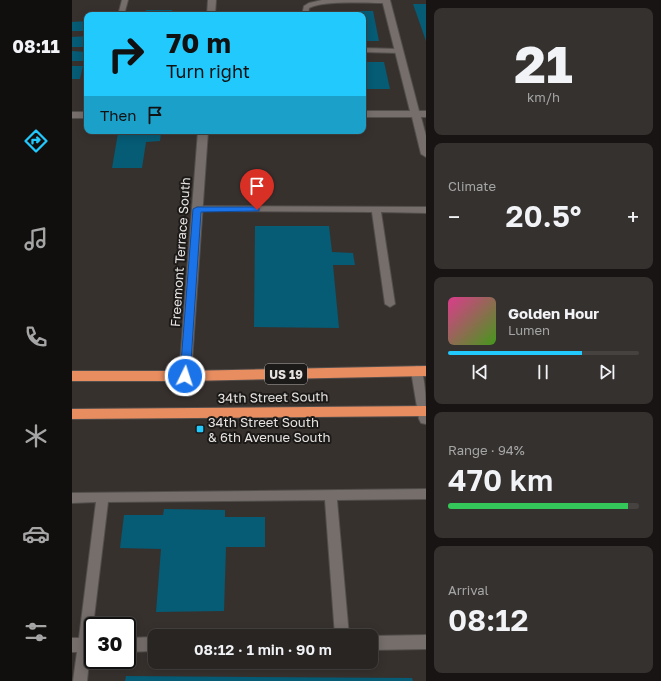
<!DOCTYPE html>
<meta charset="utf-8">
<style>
body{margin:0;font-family:"Golos Text",sans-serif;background:#35312f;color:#f1f3f6;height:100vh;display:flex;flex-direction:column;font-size:15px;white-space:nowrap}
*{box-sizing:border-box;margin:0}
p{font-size:13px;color:#a5a5a5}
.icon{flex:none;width:22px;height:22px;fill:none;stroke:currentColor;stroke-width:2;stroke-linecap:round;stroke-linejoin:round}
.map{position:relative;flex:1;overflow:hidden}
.side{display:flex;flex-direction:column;gap:8px;padding:8px;background:#171413;width:235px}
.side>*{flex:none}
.guide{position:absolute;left:12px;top:12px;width:282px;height:122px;border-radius:8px;box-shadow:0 2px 10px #0003,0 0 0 1px #454240;background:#22c9fd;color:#111;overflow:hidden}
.speed{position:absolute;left:12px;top:617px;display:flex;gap:8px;font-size:20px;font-weight:700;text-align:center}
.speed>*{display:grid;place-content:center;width:52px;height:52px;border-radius:50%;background:#292522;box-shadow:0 2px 10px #0003,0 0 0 1px #454240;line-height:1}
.speed .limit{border:2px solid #111;border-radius:6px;background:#fff;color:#111}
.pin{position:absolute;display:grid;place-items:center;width:34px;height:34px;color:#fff;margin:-41px -17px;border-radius:50% 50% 50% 0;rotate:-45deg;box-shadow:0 0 4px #0007}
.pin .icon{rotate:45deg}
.me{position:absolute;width:44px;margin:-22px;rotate:4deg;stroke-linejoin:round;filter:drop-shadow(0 0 3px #0008)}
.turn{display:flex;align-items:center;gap:14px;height:84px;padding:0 16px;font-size:18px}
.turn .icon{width:52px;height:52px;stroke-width:2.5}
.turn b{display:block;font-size:28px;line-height:34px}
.then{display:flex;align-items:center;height:38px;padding:0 16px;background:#0003;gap:8px;font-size:15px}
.big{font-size:30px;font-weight:600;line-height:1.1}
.side .widget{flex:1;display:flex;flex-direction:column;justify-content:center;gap:6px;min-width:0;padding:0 14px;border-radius:8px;background:#35312f}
.side .dial{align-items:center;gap:0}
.dial b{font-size:52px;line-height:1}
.song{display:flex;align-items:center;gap:12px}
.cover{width:48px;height:48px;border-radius:6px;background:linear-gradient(135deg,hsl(330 70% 55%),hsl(100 70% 35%))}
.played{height:4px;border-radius:2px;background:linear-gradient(90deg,#22c9fd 70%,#454240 70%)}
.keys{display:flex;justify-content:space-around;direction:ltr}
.heat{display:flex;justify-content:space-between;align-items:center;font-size:22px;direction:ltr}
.charge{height:6px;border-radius:3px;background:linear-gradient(90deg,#34c759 94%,#454240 0)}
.trip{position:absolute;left:76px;top:629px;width:230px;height:40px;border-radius:8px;background:#292522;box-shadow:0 2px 10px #0003,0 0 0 1px #454240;font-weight:600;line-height:40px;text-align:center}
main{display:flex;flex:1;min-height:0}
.menu{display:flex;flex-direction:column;width:72px;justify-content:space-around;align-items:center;background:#100f0e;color:#a5a5a5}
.menu .icon{width:28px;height:28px}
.menu .active{color:#22c9fd}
.menu b{font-size:18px;color:#f1f3f6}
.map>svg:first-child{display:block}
</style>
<main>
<nav class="menu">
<b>08:11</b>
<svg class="icon active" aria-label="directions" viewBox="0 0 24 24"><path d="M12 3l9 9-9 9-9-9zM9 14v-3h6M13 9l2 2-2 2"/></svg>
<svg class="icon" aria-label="music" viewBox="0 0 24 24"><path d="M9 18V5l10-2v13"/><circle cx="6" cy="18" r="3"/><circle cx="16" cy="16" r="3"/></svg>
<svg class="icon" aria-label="phone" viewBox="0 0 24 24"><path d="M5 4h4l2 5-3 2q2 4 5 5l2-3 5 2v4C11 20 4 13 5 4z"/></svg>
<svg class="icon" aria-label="climate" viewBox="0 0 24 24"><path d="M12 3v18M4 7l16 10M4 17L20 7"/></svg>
<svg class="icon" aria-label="car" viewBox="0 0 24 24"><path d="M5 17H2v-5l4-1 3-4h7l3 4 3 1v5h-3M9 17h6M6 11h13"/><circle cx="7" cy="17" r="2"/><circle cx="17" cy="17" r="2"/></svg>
<svg class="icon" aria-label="filters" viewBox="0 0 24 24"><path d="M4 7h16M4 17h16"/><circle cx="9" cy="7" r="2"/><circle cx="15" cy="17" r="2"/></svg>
</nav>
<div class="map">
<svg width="354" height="681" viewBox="0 0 354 681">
<rect width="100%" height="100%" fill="#37312e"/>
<path fill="#065b75" d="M341,4h13v37z
M74,10h26v5h-27z
M162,11h59v4h-59z
M239,11h62l6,30h-16v-26h-51z
M15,21l-1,10h-14v-9z
M15,36v11h-15v-10z
M0,51l15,1v9h-15z
M291,62h21l6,27h-27z
M0,66h11l-3,13h-8z
M46,133h43l-1,8 -14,1 -4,26h-30z
M183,226h74l3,26 21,1 2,12h-22l6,63 -85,-1z
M92,509l61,1v7h40v30h-39l-2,64 -68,1 5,-63 -41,-1 4,-33h39z
M54,676l286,2 1,3h-288z"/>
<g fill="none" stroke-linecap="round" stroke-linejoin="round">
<g stroke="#524e4c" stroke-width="2">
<path id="lane" d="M50,0h6l-4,15h-6z
M250,0h66l1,1 -3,2c-19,0 -62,-3 -77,5l-1,7h-6l2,-9 5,-3z
M291,48l36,1 3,2 -3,2 -36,-1z
M125,206l229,1v6l-45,-1 14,92 -5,3 -5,-3 -13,-92 -178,-1 -1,-2z
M354,489v10l-89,1 12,136h-14l-10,-136 -217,2 -15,124v26h-3l-3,29h-14l4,-29h-5v-14h7l17,-136 -24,1v-10z
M354,635v14l-55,1v-14z
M83,637v14l-28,1v-14z"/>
</g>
<g stroke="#524e4c" stroke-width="2">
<path id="street" d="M136,0h8l-1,15h-8z
M310,0h8l29,111h7v6h-5l5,19v21l-5,-3 -9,-37h-49v-6h47z
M0,112h15v6h-15z
M126,131h10l-17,245 -2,3h-8l-2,-3z
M345,366l4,2c5,15 5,39 5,56l-5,-1 -2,-4 -8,-48 2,-3z"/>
</g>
<g stroke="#524e4c" stroke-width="2">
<path id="highway" d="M354,366v10l-241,5h-113v-10h113z
M354,406v10l-354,3v-10z"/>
</g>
<use href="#lane" fill="#756e6b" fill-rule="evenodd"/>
<use href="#street" fill="#756e6b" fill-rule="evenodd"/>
<use href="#highway" fill="#e88d5f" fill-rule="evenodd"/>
</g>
<path fill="#1a73e8" stroke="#114b97" d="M185,207l2,1v3l-58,1 -11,164 -2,2h-6l-2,-2 13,-167 4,-2z"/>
<rect fill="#22c9fd" stroke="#1c1a18" stroke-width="1.5" x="124" y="425" width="8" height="8" rx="2"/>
<g text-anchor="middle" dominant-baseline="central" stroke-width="4" stroke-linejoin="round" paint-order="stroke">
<rect fill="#1c1a18" stroke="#a9a7a5" stroke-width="1" x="193" y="364" width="42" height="20" rx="3"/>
<g font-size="12" font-weight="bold" fill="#e6e3e1">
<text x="214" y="374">US 19</text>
</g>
<g font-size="13" fill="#e6e3e1" stroke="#1c1a18">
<text transform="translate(108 252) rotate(-86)">Freemont Terrace South</text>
<text transform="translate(201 397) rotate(-1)">34th Street South</text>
</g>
<g font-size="13" fill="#e6e3e1" stroke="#1c1a18" text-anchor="start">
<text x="136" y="422">34th Street South<tspan x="136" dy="15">&amp; 6th Avenue South</tspan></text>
</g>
</g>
</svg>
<div class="speed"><div class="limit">30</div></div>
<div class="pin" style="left:185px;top:210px;background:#d93025"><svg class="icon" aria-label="arrive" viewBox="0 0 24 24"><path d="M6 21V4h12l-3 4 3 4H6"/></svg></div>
<svg class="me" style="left:113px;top:376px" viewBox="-20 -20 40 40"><circle r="17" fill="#1a73e8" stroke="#fff" stroke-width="3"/><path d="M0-11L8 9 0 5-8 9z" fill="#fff"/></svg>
<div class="trip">08:12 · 1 min · 90 m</div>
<div class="guide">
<div class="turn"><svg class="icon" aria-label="right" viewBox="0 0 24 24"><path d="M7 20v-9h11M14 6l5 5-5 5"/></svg><div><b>70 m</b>Turn right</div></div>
<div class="then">Then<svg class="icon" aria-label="arrive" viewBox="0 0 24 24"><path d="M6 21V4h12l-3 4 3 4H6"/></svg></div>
</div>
</div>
<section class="side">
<div class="widget dial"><b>21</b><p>km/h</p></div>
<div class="widget"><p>Climate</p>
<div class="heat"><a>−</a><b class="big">20.5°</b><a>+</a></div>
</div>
<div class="widget">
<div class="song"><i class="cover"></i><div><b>Golden Hour</b><p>Lumen</p></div></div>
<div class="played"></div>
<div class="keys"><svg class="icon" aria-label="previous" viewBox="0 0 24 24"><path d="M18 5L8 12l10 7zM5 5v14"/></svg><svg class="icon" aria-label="pause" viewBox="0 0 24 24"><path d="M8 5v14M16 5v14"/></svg><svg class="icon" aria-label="next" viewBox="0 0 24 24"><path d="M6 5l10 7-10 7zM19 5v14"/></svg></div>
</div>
<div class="widget"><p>Range · 94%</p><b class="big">470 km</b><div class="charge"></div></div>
<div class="widget"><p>Arrival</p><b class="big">08:12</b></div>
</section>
</main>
